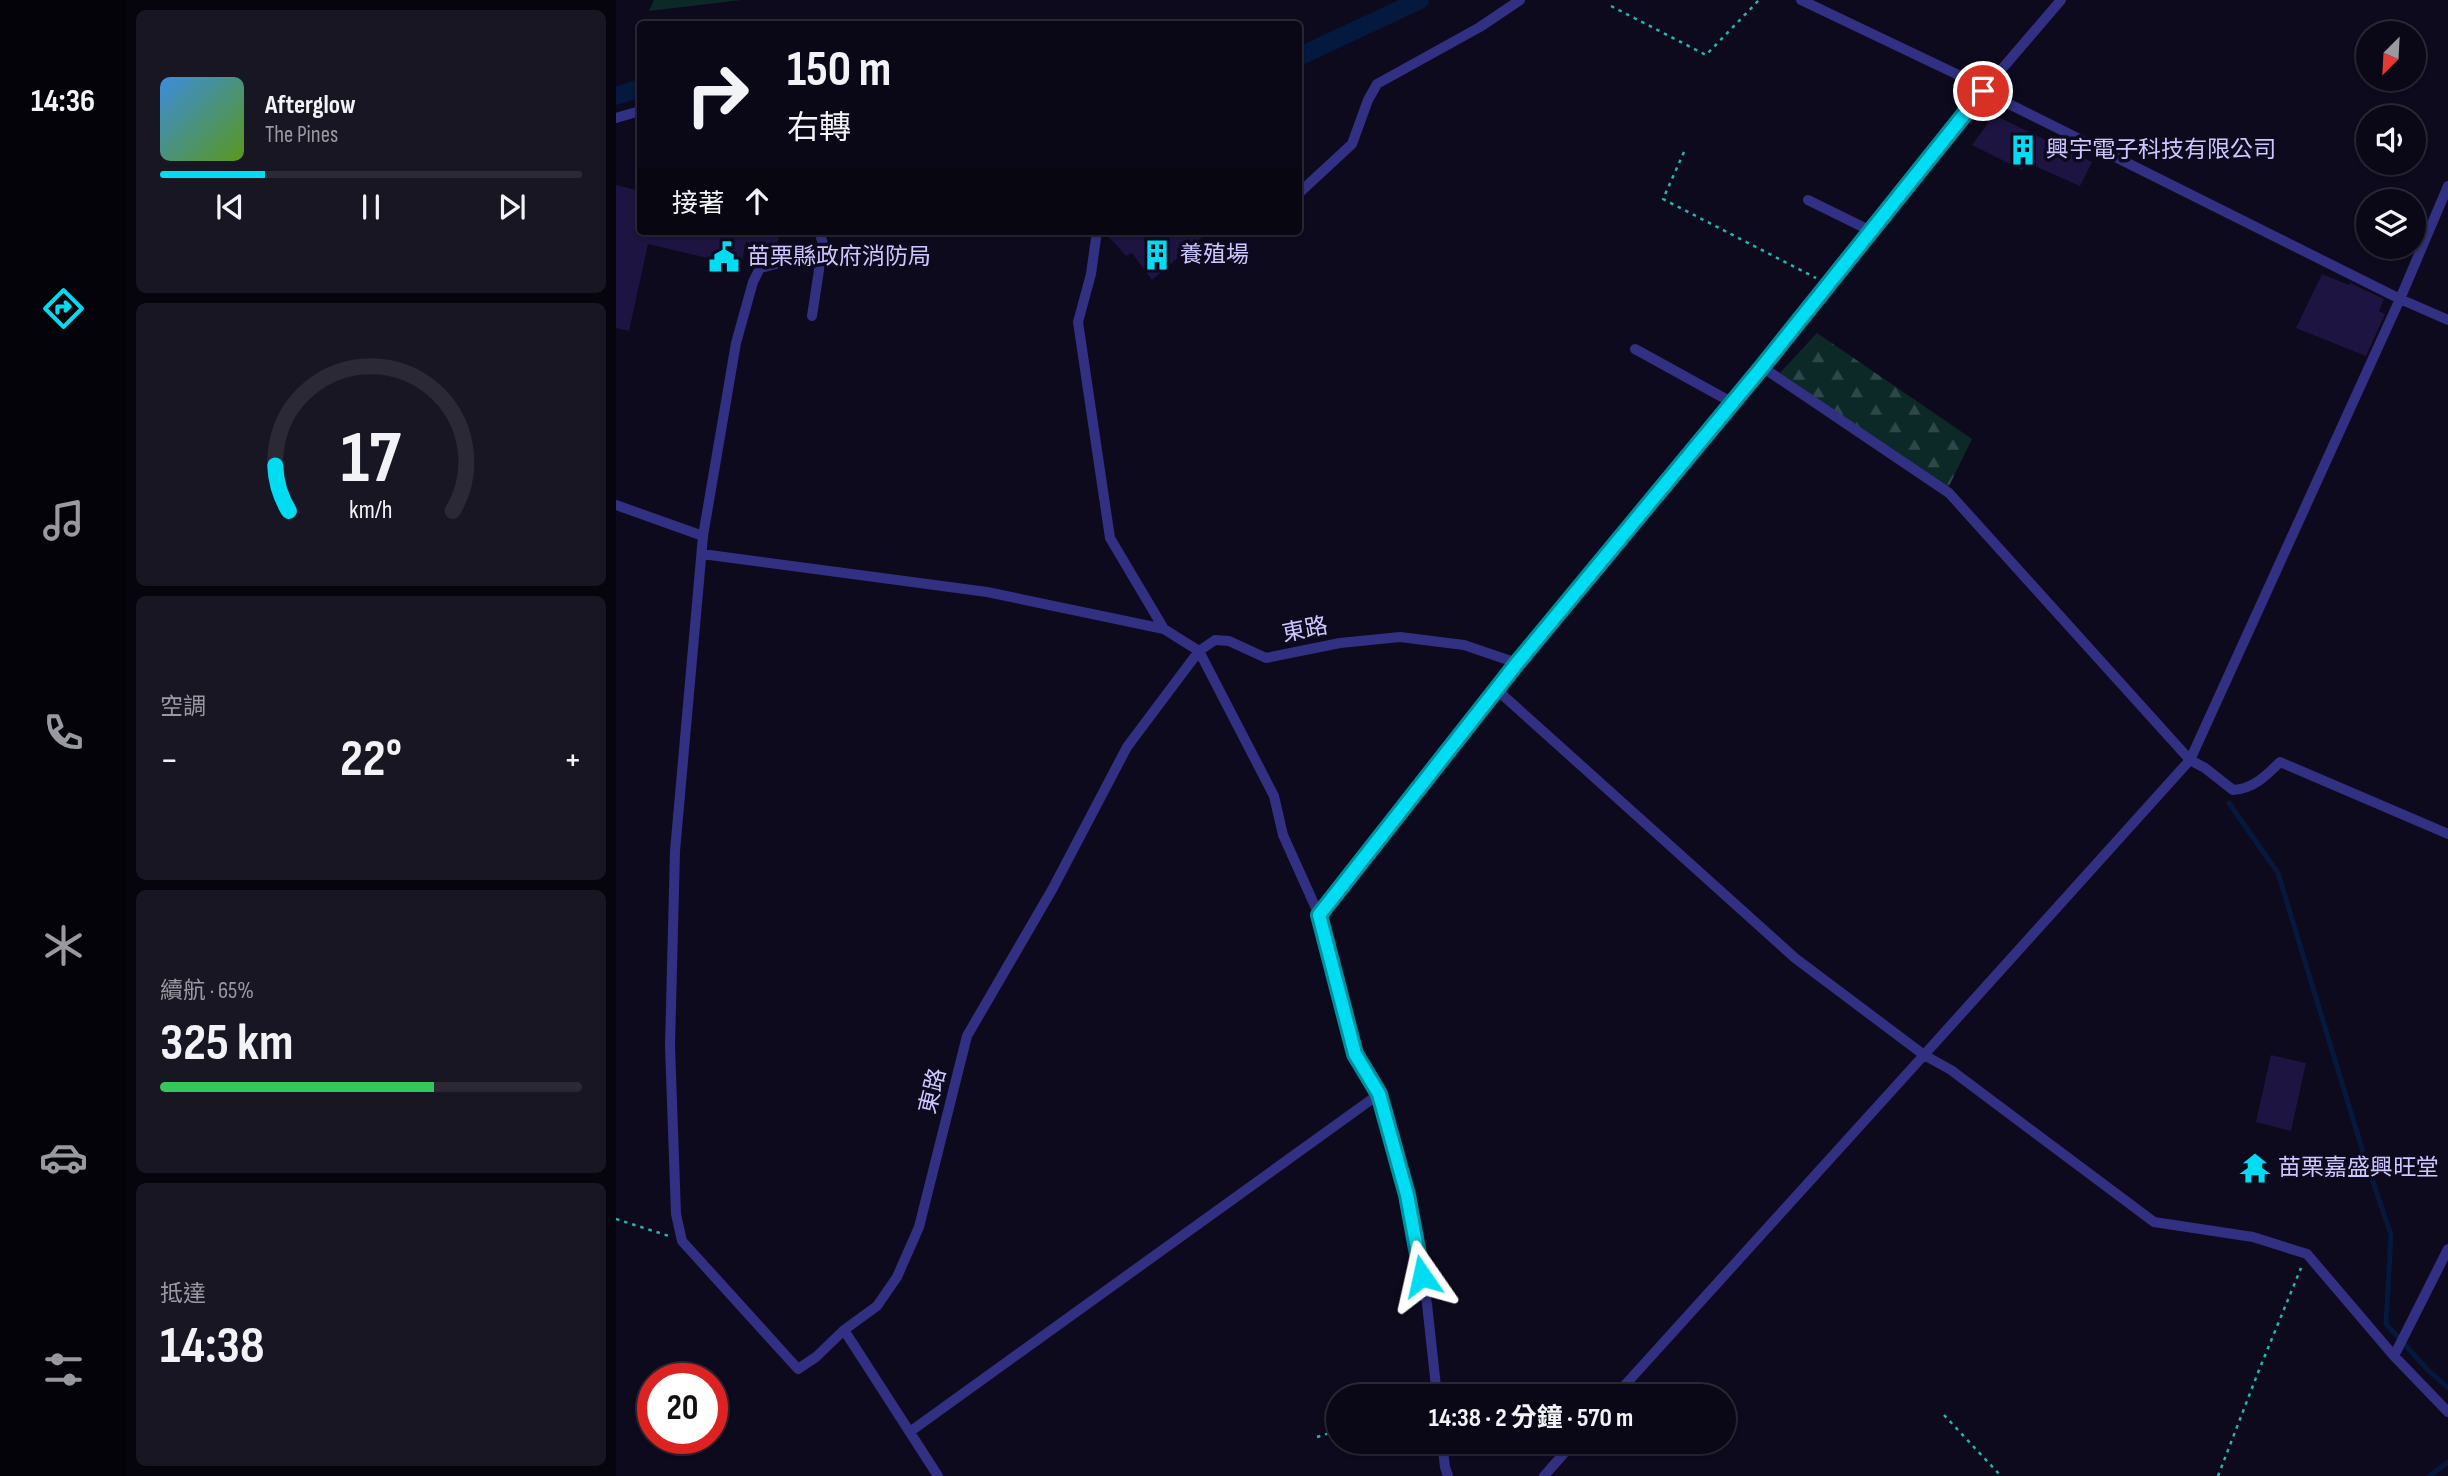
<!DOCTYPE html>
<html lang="zh-TW">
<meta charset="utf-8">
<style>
body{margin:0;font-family:"Sofia Sans Condensed","Noto Sans TC",sans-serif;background:#181623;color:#f1f3f6;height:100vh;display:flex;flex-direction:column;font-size:26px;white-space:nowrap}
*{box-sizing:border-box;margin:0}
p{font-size:23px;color:#999aa1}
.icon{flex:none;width:38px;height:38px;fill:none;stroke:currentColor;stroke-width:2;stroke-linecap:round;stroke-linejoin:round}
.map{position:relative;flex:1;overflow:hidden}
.side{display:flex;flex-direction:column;gap:10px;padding:10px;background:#06040c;width:490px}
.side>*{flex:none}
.guide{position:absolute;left:21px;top:21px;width:665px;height:214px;border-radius:7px;box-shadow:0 2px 5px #0004,0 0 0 2px #2a2935;background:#0a0816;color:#f1f3f6;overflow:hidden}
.needle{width:46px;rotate:204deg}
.tools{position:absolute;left:1740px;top:21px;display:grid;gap:14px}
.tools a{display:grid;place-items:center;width:70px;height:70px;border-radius:50%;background:#0a0816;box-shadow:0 2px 5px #0004,0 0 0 2px #2a2935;font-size:35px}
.speed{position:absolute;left:21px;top:1363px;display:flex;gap:14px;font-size:35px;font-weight:700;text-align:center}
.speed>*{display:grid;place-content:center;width:91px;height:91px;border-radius:50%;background:#0a0816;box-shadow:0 2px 5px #0004,0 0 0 2px #2a2935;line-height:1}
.speed .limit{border:10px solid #d22;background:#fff;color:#111}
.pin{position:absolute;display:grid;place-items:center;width:60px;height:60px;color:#fff;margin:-30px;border:4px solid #fff;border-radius:50%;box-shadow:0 2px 7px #0007}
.me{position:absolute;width:77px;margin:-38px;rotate:349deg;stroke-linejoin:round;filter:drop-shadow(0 0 5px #0008)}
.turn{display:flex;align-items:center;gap:24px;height:147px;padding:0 35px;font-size:32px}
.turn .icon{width:91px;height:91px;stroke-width:2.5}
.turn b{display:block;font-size:49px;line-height:60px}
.then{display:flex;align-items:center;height:66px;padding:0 35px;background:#0003;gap:14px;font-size:26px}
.big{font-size:52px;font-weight:700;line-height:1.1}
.side .card{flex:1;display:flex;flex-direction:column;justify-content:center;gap:10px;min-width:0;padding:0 24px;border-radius:10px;background:#181623}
.side .dial{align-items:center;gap:0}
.dial svg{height:182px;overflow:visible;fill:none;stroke:#2a2935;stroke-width:7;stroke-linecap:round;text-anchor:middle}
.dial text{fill:#f1f3f6;stroke:none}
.song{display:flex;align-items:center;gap:21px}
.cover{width:84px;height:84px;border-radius:10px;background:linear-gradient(135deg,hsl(210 70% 55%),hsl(90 70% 35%))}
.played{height:7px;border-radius:4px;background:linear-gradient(90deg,#00ddf2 25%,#2a2935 25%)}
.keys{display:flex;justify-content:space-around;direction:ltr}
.heat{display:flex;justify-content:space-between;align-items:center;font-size:38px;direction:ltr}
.charge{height:10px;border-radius:5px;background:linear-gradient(90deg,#34c759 65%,#2a2935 0)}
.trip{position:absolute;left:710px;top:1384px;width:410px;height:70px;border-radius:35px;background:#0a0816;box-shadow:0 2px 5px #0004,0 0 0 2px #2a2935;font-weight:700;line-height:70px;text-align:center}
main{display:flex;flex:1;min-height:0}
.menu{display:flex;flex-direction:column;width:126px;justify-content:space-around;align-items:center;background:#040309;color:#999aa1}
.menu .icon{width:49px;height:49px}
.menu .active{color:#00ddf2}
.menu b{font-size:32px;color:#f1f3f6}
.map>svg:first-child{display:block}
</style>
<main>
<nav class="menu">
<b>14:36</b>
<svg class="icon active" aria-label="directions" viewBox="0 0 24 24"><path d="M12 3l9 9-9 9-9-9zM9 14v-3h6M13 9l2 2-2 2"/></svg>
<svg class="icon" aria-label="music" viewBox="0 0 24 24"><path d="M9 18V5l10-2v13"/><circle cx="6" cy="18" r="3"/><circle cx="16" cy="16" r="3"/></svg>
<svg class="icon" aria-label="phone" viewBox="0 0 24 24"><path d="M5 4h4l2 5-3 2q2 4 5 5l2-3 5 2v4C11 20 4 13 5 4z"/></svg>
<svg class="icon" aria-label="climate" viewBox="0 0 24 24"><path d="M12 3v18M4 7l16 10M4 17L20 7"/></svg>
<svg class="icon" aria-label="car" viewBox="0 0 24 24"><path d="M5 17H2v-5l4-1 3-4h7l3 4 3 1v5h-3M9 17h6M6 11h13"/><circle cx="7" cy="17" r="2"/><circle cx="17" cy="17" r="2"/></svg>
<svg class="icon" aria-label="filters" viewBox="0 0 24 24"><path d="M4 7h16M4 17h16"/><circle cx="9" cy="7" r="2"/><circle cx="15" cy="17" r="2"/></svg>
</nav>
<section class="side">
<div class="card">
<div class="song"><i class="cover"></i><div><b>Afterglow</b><p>The Pines</p></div></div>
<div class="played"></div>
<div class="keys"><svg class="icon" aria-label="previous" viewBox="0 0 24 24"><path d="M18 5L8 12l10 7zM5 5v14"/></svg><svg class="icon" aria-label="pause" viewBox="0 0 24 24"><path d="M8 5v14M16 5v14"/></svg><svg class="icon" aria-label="next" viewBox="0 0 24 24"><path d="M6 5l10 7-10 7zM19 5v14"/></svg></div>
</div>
<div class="card dial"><svg viewBox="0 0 100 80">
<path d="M14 69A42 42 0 1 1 86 69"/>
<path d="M14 69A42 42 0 0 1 8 49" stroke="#00ddf2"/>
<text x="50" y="56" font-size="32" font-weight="700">17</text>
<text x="50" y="72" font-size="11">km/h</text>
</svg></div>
<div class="card"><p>空調</p>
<div class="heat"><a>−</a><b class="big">22°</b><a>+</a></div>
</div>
<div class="card"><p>續航 · 65%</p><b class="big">325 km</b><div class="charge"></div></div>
<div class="card"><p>抵達</p><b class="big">14:38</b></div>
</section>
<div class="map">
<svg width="1832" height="1476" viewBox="0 0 1832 1476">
<defs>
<pattern id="forest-firs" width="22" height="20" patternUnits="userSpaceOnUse" patternTransform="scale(1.75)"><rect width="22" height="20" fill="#0c2928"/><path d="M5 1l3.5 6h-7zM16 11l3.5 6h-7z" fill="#2e4748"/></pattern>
</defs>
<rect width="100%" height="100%" fill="#0d0a1e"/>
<path fill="#0c2928" d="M38,0h87l-92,11z"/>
<path fill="url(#forest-firs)" d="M1201,333l155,106 -24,49 -169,-114z"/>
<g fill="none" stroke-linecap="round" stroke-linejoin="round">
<path stroke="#04193d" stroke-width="5" d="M1613,803l49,70 85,279 28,83 -5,89 42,46 20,18
M1814,1476l18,-14"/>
<path stroke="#04193d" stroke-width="18" d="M682,57l122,-57
M0,96l24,-8"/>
</g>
<path fill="#1d1441" d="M1376,114l100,48 -12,24 -54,-24 -4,8 -50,-25 14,-19z
M0,185l24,6v40h140l-4,18 -30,-7 -5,24 -93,-22 -19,87 -13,-3z
M500,231h93l-57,49 -20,-27 -6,3 -17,-19z
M1706,274l27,11 1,-2 34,16 -5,12 6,3 -19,42 -70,-28z
M1655,1055l35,8 -15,68 -35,-9z"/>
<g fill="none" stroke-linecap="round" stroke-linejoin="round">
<path stroke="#21b9af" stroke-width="2.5" stroke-dasharray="3.5 5" stroke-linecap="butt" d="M995,6l95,49 53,-55
M1068,152l-21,47 153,79
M0,1219l53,17
M1328,1415l57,61
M701,1437l22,-7
M1602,1476l41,-106 42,-102"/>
<path stroke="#323082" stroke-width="10" d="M1185,0l170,81 12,10 417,208 48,21
M0,118l24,-7
M682,194l54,-50 16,-44 9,-16 103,-57 40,-27
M1192,200l63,31
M481,231l-6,43 -13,48 32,216 54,91 35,22 75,145 9,39 36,80
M206,252l-62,16 -7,14 -17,61 -33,193 -28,315 -5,195 6,168 6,27 116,128 18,-12 28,-27 33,-24 20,-29 22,-50 48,-191 86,-148 74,-141 72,-96 16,-11 14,1 37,17 74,-15 60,-6 64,8 53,18
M196,316l11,-72 -4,-13
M1019,349l98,54
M1146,367l187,126 241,267 15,8 28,22c20,-1 33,-14 47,-28l168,72
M0,505l87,31
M86,554l285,38 177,37
M880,689l299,269 129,97 266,-295 210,-461 48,-113
M228,1330l94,146
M1778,1356l54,-107
M821,1396l-10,-92 -20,-109 -28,-101 -24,-40 -36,-139 198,-252 245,-296 221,-276 78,-91
M999,1396l309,-341 27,15 203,152 99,15 54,17 87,102 54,56
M295,1431l468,-337
M826,1442l3,25 3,9
M928,1476l30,-34"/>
</g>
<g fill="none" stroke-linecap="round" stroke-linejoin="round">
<g stroke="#00909d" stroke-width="18">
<path id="route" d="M806,1276l-15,-81 -28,-101 -24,-40 -36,-139 198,-252 245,-296 221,-276"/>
</g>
<use href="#route" stroke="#00ddf2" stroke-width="12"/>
</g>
<defs>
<g id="building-bare" transform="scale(2.415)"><path d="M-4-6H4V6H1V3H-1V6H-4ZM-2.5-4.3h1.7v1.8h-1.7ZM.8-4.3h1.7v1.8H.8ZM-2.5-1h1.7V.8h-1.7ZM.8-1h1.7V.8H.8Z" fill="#00ddf2" stroke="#0d0a1e" stroke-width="2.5" paint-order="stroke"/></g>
<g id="civic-bare" transform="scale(2.415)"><path d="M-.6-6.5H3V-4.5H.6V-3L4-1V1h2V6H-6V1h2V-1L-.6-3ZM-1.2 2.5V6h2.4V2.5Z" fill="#00ddf2" stroke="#0d0a1e" stroke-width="2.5" paint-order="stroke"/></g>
<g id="temple-bare" transform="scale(2.415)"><path d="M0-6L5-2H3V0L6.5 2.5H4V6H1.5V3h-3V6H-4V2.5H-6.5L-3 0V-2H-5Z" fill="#00ddf2" stroke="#0d0a1e" stroke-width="2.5" paint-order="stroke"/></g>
</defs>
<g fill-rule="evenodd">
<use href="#building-bare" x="1407" y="150"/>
<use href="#building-bare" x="541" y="255"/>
<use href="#civic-bare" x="108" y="257"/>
<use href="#temple-bare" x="1639" y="1168"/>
</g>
<g text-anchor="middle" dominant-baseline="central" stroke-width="7" stroke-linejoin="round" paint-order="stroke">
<g font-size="23" fill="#cdc7ff" stroke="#0d0a1e" text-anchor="start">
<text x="1430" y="150">興宇電子科技有限公司</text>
<text x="564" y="255">養殖場</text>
<text x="131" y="257">苗栗縣政府消防局</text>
<text x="1662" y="1168">苗栗嘉盛興旺堂</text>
</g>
<g font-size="23" fill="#cdc7ff" stroke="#0d0a1e">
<text transform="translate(689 630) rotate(-11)">東路</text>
<text transform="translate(317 1091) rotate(-76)">東路</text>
</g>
</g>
</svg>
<div class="tools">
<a><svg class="needle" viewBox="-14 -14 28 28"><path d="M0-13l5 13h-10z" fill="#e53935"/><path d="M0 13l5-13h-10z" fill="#999aa1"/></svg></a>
<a><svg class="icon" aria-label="sound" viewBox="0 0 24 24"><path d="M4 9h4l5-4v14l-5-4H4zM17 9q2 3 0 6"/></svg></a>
<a><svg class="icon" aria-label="layers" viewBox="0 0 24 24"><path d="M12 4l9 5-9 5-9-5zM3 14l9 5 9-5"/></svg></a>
</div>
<div class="speed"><div class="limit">20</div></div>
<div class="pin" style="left:1367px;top:91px;background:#d93025"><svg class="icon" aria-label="arrive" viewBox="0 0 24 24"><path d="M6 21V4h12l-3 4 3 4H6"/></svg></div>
<svg class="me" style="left:806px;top:1276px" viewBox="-20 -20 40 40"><path d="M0-17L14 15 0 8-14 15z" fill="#00ddf2" stroke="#fff" stroke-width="4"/></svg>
<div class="trip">14:38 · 2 分鐘 · 570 m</div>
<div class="guide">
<div class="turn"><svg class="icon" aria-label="right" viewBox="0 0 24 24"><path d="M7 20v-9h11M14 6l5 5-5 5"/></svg><div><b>150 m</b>右轉</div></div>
<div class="then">接著<svg class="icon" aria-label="ahead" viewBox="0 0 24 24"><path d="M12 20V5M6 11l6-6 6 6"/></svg></div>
</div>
</div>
</main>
